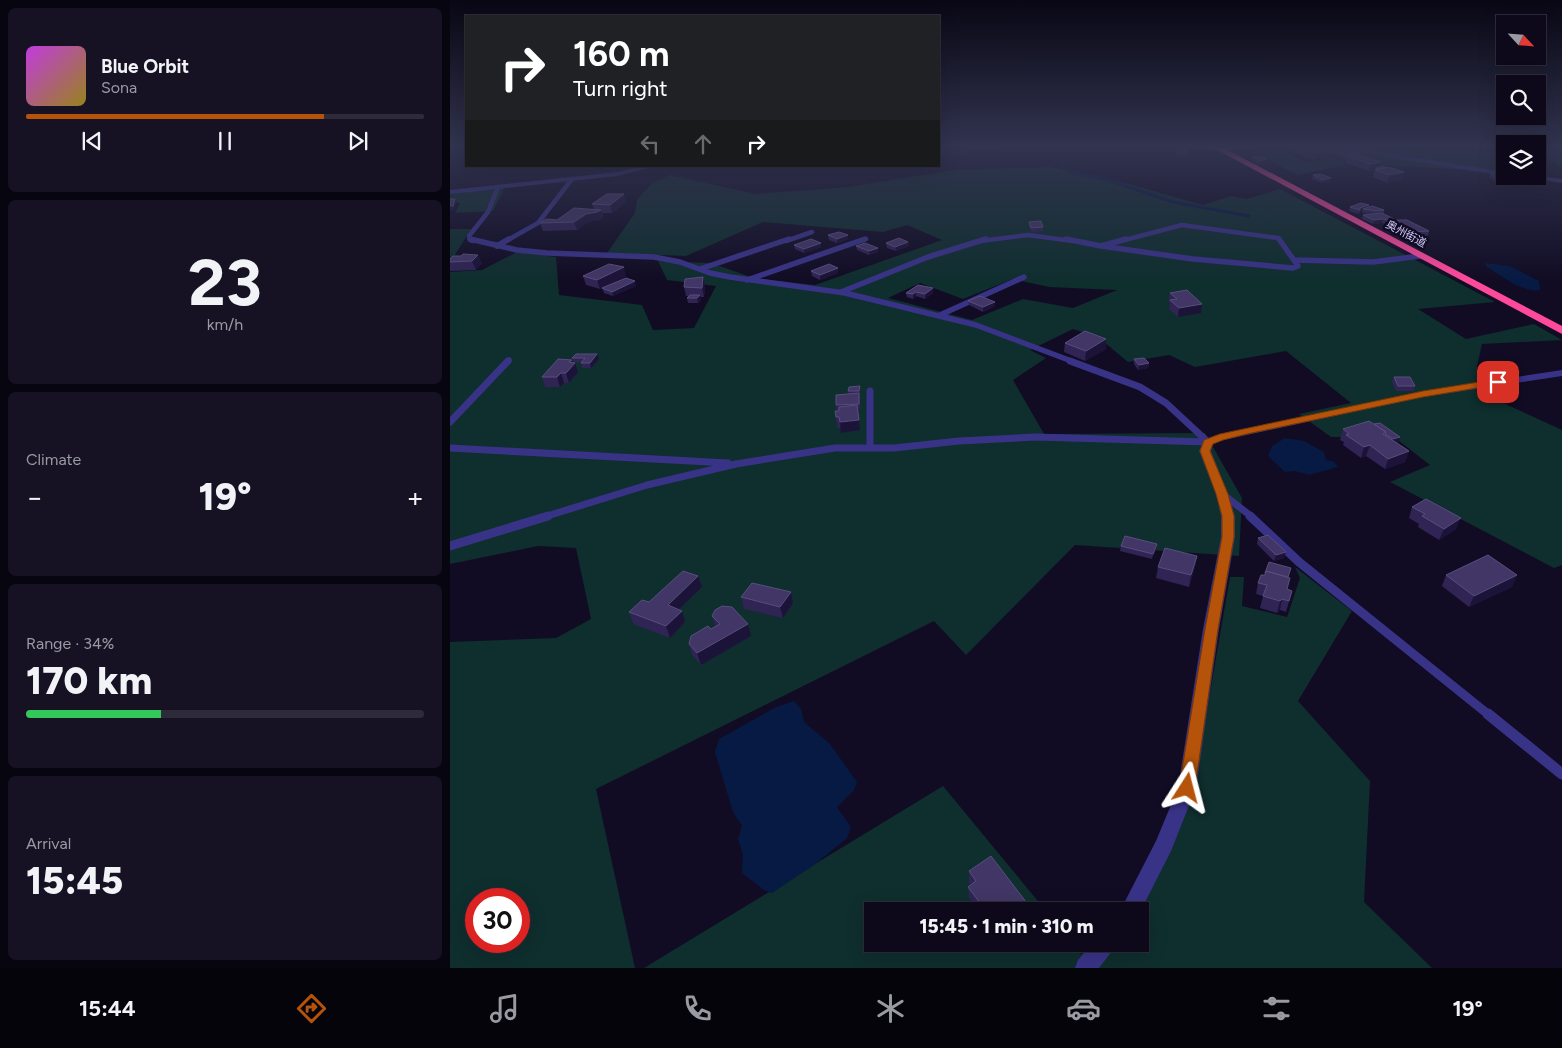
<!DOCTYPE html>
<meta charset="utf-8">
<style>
body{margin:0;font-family:Figtree,"Noto Sans JP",sans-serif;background:#161224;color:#f1f3f6;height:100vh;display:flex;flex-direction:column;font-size:19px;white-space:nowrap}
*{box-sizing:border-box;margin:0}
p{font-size:16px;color:#9a9aa3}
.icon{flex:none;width:28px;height:28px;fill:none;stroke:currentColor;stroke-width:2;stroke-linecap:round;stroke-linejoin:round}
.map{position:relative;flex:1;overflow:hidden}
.sheet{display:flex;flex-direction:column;gap:8px;padding:8px;background:#07050f;width:450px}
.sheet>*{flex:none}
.top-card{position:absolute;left:15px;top:15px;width:475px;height:152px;border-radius:0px;box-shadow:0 5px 20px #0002,0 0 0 1px #2d2a3a;background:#202124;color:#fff;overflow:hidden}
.needle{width:32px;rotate:116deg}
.fabs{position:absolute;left:1046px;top:15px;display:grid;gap:10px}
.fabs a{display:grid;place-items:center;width:50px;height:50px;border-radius:0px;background:#0d091b;box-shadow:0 5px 20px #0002,0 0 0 1px #2d2a3a;font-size:25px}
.speed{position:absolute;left:15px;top:888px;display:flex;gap:10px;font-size:25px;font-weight:700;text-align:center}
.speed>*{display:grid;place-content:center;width:65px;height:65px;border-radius:50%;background:#0d091b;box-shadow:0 5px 20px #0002,0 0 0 1px #2d2a3a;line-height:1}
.speed .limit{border:8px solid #d22;background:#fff;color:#111}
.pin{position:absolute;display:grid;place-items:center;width:42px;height:42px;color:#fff;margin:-21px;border-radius:10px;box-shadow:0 2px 8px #0006}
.me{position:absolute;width:55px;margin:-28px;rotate:9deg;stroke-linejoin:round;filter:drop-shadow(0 0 4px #0008)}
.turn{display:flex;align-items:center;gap:18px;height:105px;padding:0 25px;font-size:22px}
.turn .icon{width:65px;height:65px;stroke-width:2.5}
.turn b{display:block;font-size:35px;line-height:42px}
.lanes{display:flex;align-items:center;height:48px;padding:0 25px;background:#0003;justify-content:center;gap:25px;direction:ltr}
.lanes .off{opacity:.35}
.big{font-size:38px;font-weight:800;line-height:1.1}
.sheet .widget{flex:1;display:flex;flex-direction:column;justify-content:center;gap:8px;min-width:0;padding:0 18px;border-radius:8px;background:#161224}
.sheet .dial{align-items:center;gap:0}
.dial b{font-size:65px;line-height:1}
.song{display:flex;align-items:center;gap:15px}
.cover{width:60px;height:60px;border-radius:8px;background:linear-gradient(135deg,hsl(290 70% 55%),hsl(50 70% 35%))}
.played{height:5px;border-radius:2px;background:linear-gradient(90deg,#b45309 75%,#2d2a3a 75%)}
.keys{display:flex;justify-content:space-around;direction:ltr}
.heat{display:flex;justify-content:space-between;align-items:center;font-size:28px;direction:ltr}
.charge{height:8px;border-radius:4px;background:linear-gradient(90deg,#34c759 34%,#2d2a3a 0)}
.trip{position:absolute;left:414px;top:902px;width:285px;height:50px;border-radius:0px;background:#0d091b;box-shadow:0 5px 20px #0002,0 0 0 1px #2d2a3a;font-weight:800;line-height:50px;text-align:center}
.menu{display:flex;height:80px;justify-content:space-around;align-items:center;background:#05040b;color:#9a9aa3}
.menu .icon{width:35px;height:35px}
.menu .on{color:#b45309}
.menu b{font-size:22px;color:#f1f3f6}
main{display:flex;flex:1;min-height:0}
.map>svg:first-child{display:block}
</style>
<main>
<section class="sheet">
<div class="widget">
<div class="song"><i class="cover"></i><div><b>Blue Orbit</b><p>Sona</p></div></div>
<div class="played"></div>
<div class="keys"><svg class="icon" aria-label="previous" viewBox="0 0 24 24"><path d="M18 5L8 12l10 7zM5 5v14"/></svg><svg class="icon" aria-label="pause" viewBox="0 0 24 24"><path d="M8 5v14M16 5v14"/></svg><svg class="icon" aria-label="next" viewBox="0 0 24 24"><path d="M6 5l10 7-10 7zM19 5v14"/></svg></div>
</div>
<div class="widget dial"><b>23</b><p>km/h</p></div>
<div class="widget"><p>Climate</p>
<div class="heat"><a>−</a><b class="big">19°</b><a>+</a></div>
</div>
<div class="widget"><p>Range · 34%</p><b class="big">170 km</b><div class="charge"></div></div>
<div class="widget"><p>Arrival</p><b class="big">15:45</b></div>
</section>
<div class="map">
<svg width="1112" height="968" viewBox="0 0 1112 968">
<rect width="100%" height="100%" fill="#110c24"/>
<path fill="#0f2e2e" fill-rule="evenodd" d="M525,145h53l-2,6h-58v-4z
M864,145h191v30l-38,-5 -96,-6z
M1088,145h24v21l-11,-5h-13z
M822,148l36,14 24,-5 12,4v4l-47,10 -48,-26z
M601,167l56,11 96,27 28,-9 16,3 33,-10 215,113 -77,7 48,30 68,-15 28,16 -80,4 -5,22v25l85,39v135l-8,3 -164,-86 40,-17 -36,-28h-63l-32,-23 52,-11 -65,-52 -91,16 -26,-12 -41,7 -30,-25 -25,-8 -43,21 16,8 -33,22 31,54 161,-1 37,65 -3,58 -164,-11 -109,110 -32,-34 -338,168 39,179h-185v-326l106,-4 35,-19 -15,-71 -38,-2 -88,18v-292l32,-2 35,-18 39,5 3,38 83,10 11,25 41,-2 22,-42 -49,-6 -9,-19 53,2 43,15 61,7 127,-45 -35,-15 -24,7 -120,-10 -77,34 -79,-3 28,-40 2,-13 15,-17 18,-8 86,19 92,-7 106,-17zM563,279l36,8 68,3 -44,18 -50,-9 -51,21 -84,-22 32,-15 43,16zM26,899h43v42h-43z
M55,187l-12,24 -38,2 5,-10 -10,-1v-9z
M0,229h21l-21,34z
M845,567l57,44 -54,90 72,80 -6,121 68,66h-788l299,-182 103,125h-174v33h200l9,10 15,-10h44v-33l53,-120 37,-214h14l-2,29 45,11 13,-39z"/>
<path fill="#061a43" d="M1035,263l25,3 29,15 1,9c-18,3 -38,-14 -53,-23z
M835,438l19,3 20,11 2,8 7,1 5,6 -29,8 -14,-4 -10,1 -17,-16 4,-10z
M344,701l7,8 3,13 26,22 27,38 -3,8 -17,17 14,20 -4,11 -33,27 -42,28 -8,-3 -22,-17 1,-18 -5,-16 4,-13 -9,-14 -18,-60 4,-13 57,-32z"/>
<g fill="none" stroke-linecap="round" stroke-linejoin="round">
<path stroke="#061a43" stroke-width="3" d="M489,154l114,-1 5,2 5,13 9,5 36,7 65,22 76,14"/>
<path stroke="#393387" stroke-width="4.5" d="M23,241l-3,-1 -1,-4 19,-24 10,-25
M56,241l32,-18 34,-44
M336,241l26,-9
M411,241l5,-2
M530,241l48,-6 45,6
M671,241l61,-16 96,13 2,3"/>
<path stroke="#393387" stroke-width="5.5" d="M20,239l47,11 30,3 107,4 26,5 30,11 20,4 115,16 131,32 98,37
M616,239l35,7
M676,239l-25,7 92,13 100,9 5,-2 -19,-27
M47,246l12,-7
M844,260l79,2 47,-6
M250,269l89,-30
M297,280l118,-41
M391,292l87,-35 58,-18
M490,315l84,-38
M57,362l2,-2"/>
<path stroke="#393387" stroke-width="7" d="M620,361l70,26 26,16 42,39
M420,391v56
M0,422l58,-61
M0,448l278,15
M774,495l28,22
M94,517l103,-32 89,-21 99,-16h59l65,-7 76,-4 173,5"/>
<path stroke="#393387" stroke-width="9" d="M800,516l49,46 190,153
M0,546l98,-30"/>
<path stroke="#393387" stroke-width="11" d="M1038,714l74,60"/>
<path fill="#393387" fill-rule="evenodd" d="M710,145l60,2 105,-2 44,5 136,22v4l-163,-26 -57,-4 -65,5z
M194,166h13l-40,10 -167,18v-4l167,-18z
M1069,176h19l24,3v4z
M1112,370v6l-139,21 -200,43 -10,4 -2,7 17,43 7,22v21l-16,92 -23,159 -25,63 -31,61 -20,-1 36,-70 22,-53 25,-159 18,-92v-21l-5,-22 -17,-43 5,-11 16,-6 203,-43z
M642,944h23l-3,7 -13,17h-24l3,-8z"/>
<path fill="#ff4a9c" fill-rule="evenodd" d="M758,145h10l344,181v8z"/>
</g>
<path fill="#2f2453" d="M725,145h9l3,8v3h-11l-1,-7z
M833,145l37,2 1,-2h13l5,8 42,9 -2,5 23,12 -15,4 -14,-6 2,-7 -6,1 -23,-8v-3l-10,-3 1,-2 -5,1 -4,-1 -1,2 -12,3 -21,-7v-2l-4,1 -8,-4z
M802,157l15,2v4l-8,1 -8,-4z
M1040,173l18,5 -2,4h-10l-7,-5z
M863,175l17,7 -8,1 -10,-4z
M174,194l2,8 -14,11h-10l1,5 -4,2 -11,2 -11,8 -34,1 -3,-8 17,-3 37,-11 -2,-5z
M919,205v2l15,3v4l10,6 35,11 -2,9 -16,1 -12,-7v-1l-9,-5 1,-5 -6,1 -3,-1 -9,1 -11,-5 1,-4 9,-1 -10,-1 1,-2h-3l-1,3 -10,-3 1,-4z
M579,222l14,5v4l-12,1 -2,-6z
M378,235l20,4 -11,4 -8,-3z
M458,242l1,4 -13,5 -9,-3 -1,-5z
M344,245l27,2 -17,6 -9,-4z
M406,246l22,2v4l-9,3 -12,-5z
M3,256l29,7 -6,7 -26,1v-12z
M388,268v5l-18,7 -8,-4 -1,-5z
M133,276h43l-26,13 -14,-4z
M253,277l2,9 -1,11h-4l1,3 -3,3h-10l-1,-5 2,-2h-3l-2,-9z
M468,285l15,8 -8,6 -9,-3 -3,3 -6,-2 -1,-4z
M186,286l-23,10 -9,-3 -2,-5z
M720,293l32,11 -1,9 -23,4 -9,-8 1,-6 -2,-1z
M518,301l27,5 -12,6 -14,-7z
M615,343l41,6 -21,12 -21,-9z
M147,354l2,5 -8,9h-9l-1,-5 -7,-1 -2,-4z
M684,359l15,4 -1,5 -10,2 -4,-6z
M123,363l5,9 -9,11h-5l-4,4h-15l-3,-10z
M944,377l21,9 -1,5h-18l-4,-9z
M398,391h12v18h-2l2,21 -19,3v-5h-4l-2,-17h4v-1h-3v-5l12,-11z
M924,424l26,13 -1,5 -3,1 13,8 -4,11 -20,7 -19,-13 -5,2 -18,-13 1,-3 -4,-2 3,-11z
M962,507l44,22 -17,11 -21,-13 1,-3 -10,-6z
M808,538l26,20 -10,3 -17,-17z
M671,546l35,3 -4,10 -32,-8z
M747,556l-2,11 -6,20 -33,-9 2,-11z
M996,575h71l-5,12 -43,20 -27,-21z
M248,576l4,11 -23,22 6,13 -15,16 -37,-14 -4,-12z
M839,577l-2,12 5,2 -6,21 -6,-2 -3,3 -17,-5 3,-12 -7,-2 2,-11z
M341,592l2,11 -10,15 -39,-9 -3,-12z
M262,616l39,20 -50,29 -9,-10 -3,-11 26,-17z
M519,871l64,40h-54l-10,-13 -1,-11 3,-2 -2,-3z"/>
<path fill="#1b1338" d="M845,147l-1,4 -4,1 1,-4z
M890,148l-1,5h-2v2l-5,1 2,-7z
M878,150l-1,7 -12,3 2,-7z
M817,159v4l-8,1 1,-3z
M931,162l-2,7 -3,-1 -1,2 -6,1 1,-7z
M954,172l-2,7 -15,4 2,-8z
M881,178l-1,4 -8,1 1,-3z
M174,194l2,8 -14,11 -2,-8z
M5,199l1,4 -2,7 -4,1v-5z
M919,205l-1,4h-5v2h-3v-3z
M151,210l2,8 -4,2 -11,2 -11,8 -3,-8 12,-8z
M933,219l-1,4 -9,1 1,-4z
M944,219v2l-2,-1 -1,3 -6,1 1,-4z
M398,235v4l-11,4v-4z
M458,242l1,4 -13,5 -1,-4z
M371,243v4l-17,6v-4z
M428,248v4l-9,3v-4z
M28,255l4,8 -6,7 -4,-9z
M174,267l2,9 -26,13 -3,-9z
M388,268v5l-18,7v-5z
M253,277l2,9 -1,11 -2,-9z
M185,281l1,5 -23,10 -1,-4z
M483,288v5l-8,6v-5z
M466,292v4l-3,3v-5z
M250,295l1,5 -3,3 -1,-5z
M545,302v4l-12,6v-5z
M752,304l-1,9 -23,4 1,-9z
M656,339v10l-21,12 1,-10z
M147,354l2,5 -8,9 -1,-5z
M122,360l1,4 2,-1 3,9 -9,11 -3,-10 3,-11z
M699,363l-1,5 -10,2 1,-5z
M111,373l3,10 -4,4 -3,-10z
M409,420l1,10 -19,3 -1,-11z
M950,437l-1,5 -8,2 2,-5z
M920,445l-4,11 -5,2 3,-11z
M959,451l-4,11 -20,7 3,-10z
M1011,518l-5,11 -17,11 5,-11z
M707,544l-1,5 -4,10 1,-5z
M836,552l-2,6 -10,3 2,-6z
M747,556l-2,11 -6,20 2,-12z
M1067,575l-5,12 -43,20 5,-11z
M248,576l4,11 -31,30 -3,-12z
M341,592l2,11 -10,15 -3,-11z
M832,599l-2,11 -3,3 3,-12z
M232,611l3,11 -15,16 -4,-12z
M298,624l3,12 -50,29 -4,-12z"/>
<path fill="#413665" stroke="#584e7e" d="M725,145h9l3,8 -11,-1z
M834,145h13l-2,1v1l-4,1z
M847,145h18l13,5 -11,3 -22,-7z
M872,145h11l7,3 -6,1z
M897,150l14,5 -4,-1 -10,2 2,1 -12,-4z
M907,154l24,8 -11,2 -23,-8z
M810,156l7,3 -7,2 -8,-4z
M932,166l4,1 -7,2 -3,-1z
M939,167l15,5 -15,3 -14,-5z
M1040,173h11l7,5h-11z
M871,174l10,4 -8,2 -10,-5z
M157,194h17l-14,11 -18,-1z
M0,199h5l-2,7h-3z
M911,203l8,2 -9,3v2l-10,-3z
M922,206l12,4 -8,1 -13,-2z
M124,208l27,2 -4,2 -11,2 -12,8 -34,1 6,-4 11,1z
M932,213l12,6 -8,1 -3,-1 -9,1 -11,-5z
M942,220h15l22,11 -16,1 -12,-6h2z
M591,221l2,6 -12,1 -2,-6z
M389,232l9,3 -11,4 -9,-4z
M449,238l9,4 -13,5 -9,-4z
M361,239l10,4 -17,6 -10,-4z
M415,243l13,5 -9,3 -13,-5z
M13,254l15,1 -6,6 -22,1v-3l3,-3h8z
M159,264l15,3 -27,13 -14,-4z
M379,264l9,4 -18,7 -9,-4z
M253,277l-1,11 -18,-1 1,-8z
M176,278l9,3 -23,11 -10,-4z
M468,285l15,3 -8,6 -9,-2 -3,2 -7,-1z
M737,290l15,14 -23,4 -9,-8 7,-1 -7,-6z
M240,295h10l-3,3h-10z
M530,296l15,6 -12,5 -15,-6z
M635,331l21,8 -20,12 -21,-8z
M126,354h21l-7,9h-9l4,-5h-13z
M694,358l5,5 -10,2 -5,-6z
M108,359l14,1 -3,2 6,1 -9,10h-5l-4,4h-15z
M944,377h16l5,9h-17z
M410,386l-1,5h-11l1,-4z
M409,393v11l-23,1v-10z
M407,405l2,15 -19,2 -1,-5h-3l-1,-6h4v-4z
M919,421l17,11 -3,2 26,17 -21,8 -18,-14 -6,2 -18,-12 3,-1 -6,-5z
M930,423l20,14 -7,2 -8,-5 1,-2 -12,-8z
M976,499l35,19 -17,11 -22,-13 3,-2 -13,-7z
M818,535l18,17 -10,3 -18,-17z
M675,536l32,8 -4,10 -32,-8z
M715,548l32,8 -6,19 -33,-8z
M1038,555l29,20 -43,21 -28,-21z
M819,562l22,6 -3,9 -22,-6 -1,2z
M233,571l15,5 -30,29 14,6 -16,15 -37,-14 13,-12 7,2z
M816,571l24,7 -3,11 5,2 -3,10 -7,-2 -2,2 -17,-5 4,-11 -9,-2 3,-8h4z
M302,583l39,9 -11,15 -39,-10z
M272,606l10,1 16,17 -51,29 -8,-9 2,-8 17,-10 3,3 9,-5 -8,-8 3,-6z
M541,856l42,55h-47l-18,-24 8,-6 -7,-10z"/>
<linearGradient id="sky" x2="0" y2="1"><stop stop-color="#090714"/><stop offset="0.52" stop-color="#323450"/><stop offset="1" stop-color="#323450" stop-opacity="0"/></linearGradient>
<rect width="1112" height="281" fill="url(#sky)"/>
<path fill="#b45309" stroke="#753606" d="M1048,379l3,1v4l-78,13 -176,37 -24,6 -10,4 -3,7 18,43 6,22v21l-16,92 -23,159 -2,6 -6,2 -6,-2 -2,-6 26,-159 17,-92v-21l-6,-22 -16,-43 4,-11 16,-6 203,-43z"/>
<g text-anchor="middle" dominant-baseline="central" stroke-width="5" stroke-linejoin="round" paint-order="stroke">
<g font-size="11" fill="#d6cfff" stroke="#110c24">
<text transform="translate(956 234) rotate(28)">奥州街道</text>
</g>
</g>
</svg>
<div class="fabs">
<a><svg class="needle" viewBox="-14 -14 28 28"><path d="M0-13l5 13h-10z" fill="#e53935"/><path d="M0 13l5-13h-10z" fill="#9a9aa3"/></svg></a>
<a><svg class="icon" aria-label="search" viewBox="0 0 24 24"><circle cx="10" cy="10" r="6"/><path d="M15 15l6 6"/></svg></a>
<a><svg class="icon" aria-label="layers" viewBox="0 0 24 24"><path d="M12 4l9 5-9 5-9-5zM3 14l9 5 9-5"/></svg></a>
</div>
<div class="speed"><div class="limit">30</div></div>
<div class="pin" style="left:1048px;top:382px;background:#d93025"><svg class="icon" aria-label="arrive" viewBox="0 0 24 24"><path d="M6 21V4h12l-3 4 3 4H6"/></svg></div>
<svg class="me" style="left:737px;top:788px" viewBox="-20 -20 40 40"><path d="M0-17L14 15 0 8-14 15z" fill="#b45309" stroke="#fff" stroke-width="4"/></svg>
<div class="trip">15:45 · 1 min · 310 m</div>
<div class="top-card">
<div class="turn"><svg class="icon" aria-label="right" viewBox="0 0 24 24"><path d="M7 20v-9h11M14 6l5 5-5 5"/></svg><div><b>160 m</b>Turn right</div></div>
<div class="lanes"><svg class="icon off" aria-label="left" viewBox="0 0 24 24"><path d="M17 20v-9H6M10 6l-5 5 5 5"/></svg><svg class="icon off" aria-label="ahead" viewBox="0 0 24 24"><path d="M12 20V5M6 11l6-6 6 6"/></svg><svg class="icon" aria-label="right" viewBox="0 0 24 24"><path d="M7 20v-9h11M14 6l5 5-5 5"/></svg></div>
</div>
</div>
</main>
<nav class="menu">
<b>15:44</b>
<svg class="icon on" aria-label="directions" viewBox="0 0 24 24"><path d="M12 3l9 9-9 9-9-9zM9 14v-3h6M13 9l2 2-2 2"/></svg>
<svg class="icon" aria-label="music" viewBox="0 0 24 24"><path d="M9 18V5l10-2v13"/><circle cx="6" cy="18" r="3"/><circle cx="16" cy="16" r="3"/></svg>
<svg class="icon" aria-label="phone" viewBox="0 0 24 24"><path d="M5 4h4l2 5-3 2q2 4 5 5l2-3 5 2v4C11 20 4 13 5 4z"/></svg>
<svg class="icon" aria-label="climate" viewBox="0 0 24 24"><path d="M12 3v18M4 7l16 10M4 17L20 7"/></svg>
<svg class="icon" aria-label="car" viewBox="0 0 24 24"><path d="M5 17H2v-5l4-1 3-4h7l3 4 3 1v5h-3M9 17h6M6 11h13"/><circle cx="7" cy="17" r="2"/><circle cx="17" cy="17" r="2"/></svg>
<svg class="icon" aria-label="filters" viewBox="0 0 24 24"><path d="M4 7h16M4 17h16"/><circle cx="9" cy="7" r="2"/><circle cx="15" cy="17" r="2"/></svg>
<b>19°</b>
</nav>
